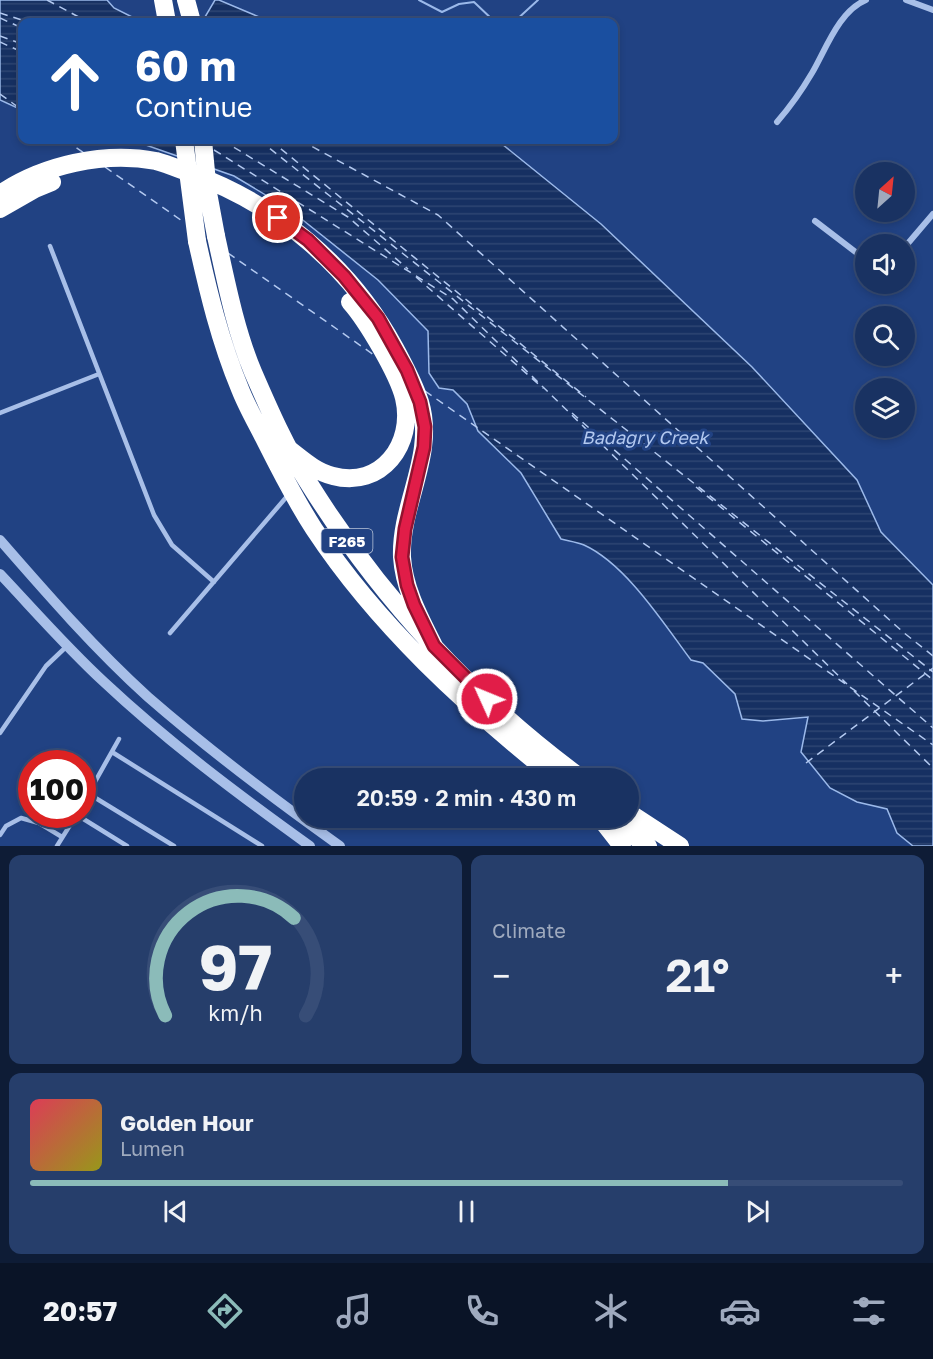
<!DOCTYPE html>
<meta charset="utf-8">
<style>
body{margin:0;font-family:"Golos Text",sans-serif;background:#263e6b;color:#f1f3f6;height:100vh;display:flex;flex-direction:column;font-size:22px;white-space:nowrap}
*{box-sizing:border-box;margin:0}
p{font-size:20px;color:#9faabe}
.icon{flex:none;width:33px;height:33px;fill:none;stroke:currentColor;stroke-width:2;stroke-linecap:round;stroke-linejoin:round}
.map{position:relative;height:846px;overflow:hidden}
.details{display:flex;flex-direction:column;gap:9px;padding:9px;background:#0e1c36;flex:1}
.details>*{flex:none}
.banner{position:absolute;left:18px;top:18px;width:600px;height:126px;border-radius:12px;box-shadow:0 3px 9px #0003,0 0 0 2px #374d77;background:#1a4fa0;color:#fff;overflow:hidden}
.needle{width:39px;rotate:27deg}
.tools{position:absolute;left:855px;top:162px;display:grid;gap:12px}
.tools a{display:grid;place-items:center;width:60px;height:60px;border-radius:50%;background:#193262;box-shadow:0 3px 9px #0003,0 0 0 2px #374d77;font-size:30px}
.speed{position:absolute;left:18px;top:750px;display:flex;gap:12px;font-size:30px;font-weight:700;text-align:center}
.speed>*{display:grid;place-content:center;width:78px;height:78px;border-radius:50%;background:#193262;box-shadow:0 3px 9px #0003,0 0 0 2px #374d77;line-height:1}
.speed .limit{border:9px solid #d22;background:#fff;color:#111}
.pin{position:absolute;display:grid;place-items:center;width:51px;height:51px;color:#fff;margin:-26px;border:3px solid #fff;border-radius:50%;box-shadow:0 2px 6px #0007}
.me{position:absolute;width:66px;margin:-33px;rotate:314deg;stroke-linejoin:round;filter:drop-shadow(0 0 4px #0008)}
.turn{display:flex;align-items:center;gap:21px;height:126px;padding:0 18px;font-size:27px}
.turn .icon{width:78px;height:78px;stroke-width:2.5}
.turn b{display:block;font-size:42px;line-height:51px}
.big{font-size:45px;font-weight:600;line-height:1.1}
.details .card{flex:1;display:flex;flex-direction:column;justify-content:center;gap:9px;min-width:0;padding:0 21px;border-radius:12px;background:#263e6b}
.details .dial{align-items:center;gap:0}
.dial svg{height:156px;overflow:visible;fill:none;stroke:#374d77;stroke-width:7;stroke-linecap:round;text-anchor:middle}
.dial text{fill:#f1f3f6;stroke:none}
.song{display:flex;align-items:center;gap:18px}
.cover{width:72px;height:72px;border-radius:9px;background:linear-gradient(135deg,hsl(350 70% 55%),hsl(60 70% 35%))}
.played{height:6px;border-radius:3px;background:linear-gradient(90deg,#8bbbb9 80%,#374d77 80%)}
.keys{display:flex;justify-content:space-around;direction:ltr}
.heat{display:flex;justify-content:space-between;align-items:center;font-size:33px;direction:ltr}
.details .tiles{flex:1;display:grid;gap:9px;grid-template-columns:1fr 1fr}
.card:last-child{grid-column:span 2}
.trip{position:absolute;left:294px;top:768px;width:345px;height:60px;border-radius:30px;background:#193262;box-shadow:0 3px 9px #0003,0 0 0 2px #374d77;font-weight:600;line-height:60px;text-align:center}
.tabs{display:flex;height:96px;justify-content:space-around;align-items:center;background:#0a1427;color:#9faabe}
.tabs .icon{width:42px;height:42px}
.tabs .active{color:#8bbbb9}
.tabs b{font-size:27px;color:#f1f3f6}
.map>svg:first-child{display:block}
</style>
<div class="map">
<svg width="933" height="846" viewBox="0 0 933 846">
<defs>
<pattern id="water-rules" width="6" height="5" patternUnits="userSpaceOnUse" patternTransform="scale(1.5)"><rect width="6" height="5" fill="#163062"/><path d="M0 2.5h6" fill="none" stroke="#2d4572"/></pattern>
</defs>
<rect width="100%" height="100%" fill="#214283"/>
<path fill="url(#water-rules)" stroke="#9bb9ea" stroke-width="1.5" d="M0,0h107l7,8 28,14h-120v88l-22,-10z
M215,0h4l52,22h-69z
M102,140h395l104,84 151,143 105,113 24,52 52,53v261h-20l-16,-13 -10,-24 -30,-7 -27,-14 -29,-36 7,-35 -45,4 -21,-2 -7,-25 -32,-31 -12,-3c-27,-36 -65,-96 -107,-115 -7,-3 -15,-4 -23,-6l-40,-66 -43,-42 -11,-27 -14,-14 -14,-2 -10,-15 -1,-42 -50,-51 -89,-71 -55,-33 -91,-32 -37,-1z"/>
<g fill="none" stroke-linecap="round" stroke-linejoin="round">
<path stroke="#9bb9ea" stroke-width="2" d="M419,0l23,12 17,-8 15,-2 21,20
M514,22l24,-22"/>
<path stroke="#b3c9f0" stroke-width="1.5" stroke-dasharray="8 6" stroke-linecap="butt" d="M47,0l41,22
M0,13l28,9
M0,18l22,10
M0,36l22,8
M0,42l22,10
M0,94l22,16
M65,140l19,13
M222,140l126,77 60,52
M259,140l674,532
M270,140l316,257
M300,140l138,75 465,417 30,24
M214,150l239,149 394,385
M105,167l80,56
M228,253l146,102
M416,277l127,111
M425,391l508,354
M572,413l361,315
M696,487l237,193
M854,691l79,77
M806,763l127,-95"/>
<path stroke="#a8bfe8" stroke-width="4.5" d="M50,246l104,269 18,30 42,37
M0,413l99,-39
M170,633l119,-139
M0,733l46,-67 21,-20
M112,752l150,94
M89,794l85,52
M82,805l37,-66
M77,815l50,31
M0,835l6,-9 15,-8 18,5 23,14
M57,846l20,-32"/>
<path stroke="#a8bfe8" stroke-width="6" d="M906,0l27,10
M777,122c13,-15 25,-32 35,-49 14,-24 27,-62 54,-73
M815,221l51,39
M904,248l29,-34"/>
<path stroke="#a8bfe8" stroke-width="10" d="M0,540c47,54 95,109 148,157 61,53 126,102 192,149
M0,574c34,36 67,74 104,108 64,60 135,113 206,164"/>
<path stroke="#fff" stroke-width="18" d="M163,0l4,22
M186,0l6,22
M0,194c43,-29 104,-43 156,-33 11,3 23,8 34,12 87,31 161,94 205,175 9,17 19,35 25,54 16,53 -20,102 -18,155 2,32 18,61 32,89
M0,209l35,-20 17,-7
M216,236c10,45 19,93 37,136 16,37 33,76 55,110 71,114 165,217 273,296
M197,241c11,50 23,100 43,148 7,18 17,35 26,53 15,30 30,59 48,87 64,97 152,177 242,249
M290,450c13,10 26,22 43,26 48,13 82,-32 71,-78 -6,-24 -37,-77 -54,-96
M628,812l52,34
M608,818l40,28
M604,823l18,23"/>
<path stroke="#fff" stroke-width="18" d="M184,140l13,101
M203,140l5,53 8,43"/>
</g>
<g fill="none" stroke-linecap="round" stroke-linejoin="round">
<g stroke="#92132f" stroke-width="15">
<path id="route" d="M278,218l30,22 36,36 34,42 29,52 13,32 5,25 -1,20 -19,82 -3,28 5,28 7,20 20,41 53,53"/>
</g>
<use href="#route" stroke="#e11d48" stroke-width="10"/>
</g>
<g text-anchor="middle" dominant-baseline="central" stroke-width="6" stroke-linejoin="round" paint-order="stroke">
<rect fill="#214283" stroke="#bcc6da" stroke-width="1.5" x="321.5" y="529" width="51" height="24" rx="4.5"/>
<g font-size="15" font-weight="bold" fill="#fff">
<text x="347" y="541">F265</text>
</g>
<g font-size="18" font-style="italic" fill="#b3c9f0" stroke="#214283">
<text x="645" y="437">Badagry Creek</text>
</g>
</g>
</svg>
<div class="tools">
<a><svg class="needle" viewBox="-14 -14 28 28"><path d="M0-13l5 13h-10z" fill="#e53935"/><path d="M0 13l5-13h-10z" fill="#9faabe"/></svg></a>
<a><svg class="icon" aria-label="sound" viewBox="0 0 24 24"><path d="M4 9h4l5-4v14l-5-4H4zM17 9q2 3 0 6"/></svg></a>
<a><svg class="icon" aria-label="search" viewBox="0 0 24 24"><circle cx="10" cy="10" r="6"/><path d="M15 15l6 6"/></svg></a>
<a><svg class="icon" aria-label="layers" viewBox="0 0 24 24"><path d="M12 4l9 5-9 5-9-5zM3 14l9 5 9-5"/></svg></a>
</div>
<div class="speed"><div class="limit">100</div></div>
<div class="pin" style="left:278px;top:218px;background:#d93025"><svg class="icon" aria-label="arrive" viewBox="0 0 24 24"><path d="M6 21V4h12l-3 4 3 4H6"/></svg></div>
<svg class="me" style="left:487px;top:699px" viewBox="-20 -20 40 40"><circle r="17" fill="#e11d48" stroke="#fff" stroke-width="3"/><path d="M0-11L8 9 0 5-8 9z" fill="#fff"/></svg>
<div class="trip">20:59 · 2 min · 430 m</div>
<div class="banner">
<div class="turn"><svg class="icon" aria-label="ahead" viewBox="0 0 24 24"><path d="M12 20V5M6 11l6-6 6 6"/></svg><div><b>60 m</b>Continue</div></div>
</div>
</div>
<section class="details">
<div class="tiles">
<div class="card dial"><svg viewBox="0 0 100 80">
<path d="M14 69A42 42 0 1 1 86 69"/>
<path d="M14 69A42 42 0 0 1 80 19" stroke="#8bbbb9"/>
<text x="50" y="56" font-size="32" font-weight="700">97</text>
<text x="50" y="72" font-size="11">km/h</text>
</svg></div>
<div class="card"><p>Climate</p>
<div class="heat"><a>−</a><b class="big">21°</b><a>+</a></div>
</div>
<div class="card">
<div class="song"><i class="cover"></i><div><b>Golden Hour</b><p>Lumen</p></div></div>
<div class="played"></div>
<div class="keys"><svg class="icon" aria-label="previous" viewBox="0 0 24 24"><path d="M18 5L8 12l10 7zM5 5v14"/></svg><svg class="icon" aria-label="pause" viewBox="0 0 24 24"><path d="M8 5v14M16 5v14"/></svg><svg class="icon" aria-label="next" viewBox="0 0 24 24"><path d="M6 5l10 7-10 7zM19 5v14"/></svg></div>
</div>
</div>
</section>
<nav class="tabs">
<b>20:57</b>
<svg class="icon active" aria-label="directions" viewBox="0 0 24 24"><path d="M12 3l9 9-9 9-9-9zM9 14v-3h6M13 9l2 2-2 2"/></svg>
<svg class="icon" aria-label="music" viewBox="0 0 24 24"><path d="M9 18V5l10-2v13"/><circle cx="6" cy="18" r="3"/><circle cx="16" cy="16" r="3"/></svg>
<svg class="icon" aria-label="phone" viewBox="0 0 24 24"><path d="M5 4h4l2 5-3 2q2 4 5 5l2-3 5 2v4C11 20 4 13 5 4z"/></svg>
<svg class="icon" aria-label="climate" viewBox="0 0 24 24"><path d="M12 3v18M4 7l16 10M4 17L20 7"/></svg>
<svg class="icon" aria-label="car" viewBox="0 0 24 24"><path d="M5 17H2v-5l4-1 3-4h7l3 4 3 1v5h-3M9 17h6M6 11h13"/><circle cx="7" cy="17" r="2"/><circle cx="17" cy="17" r="2"/></svg>
<svg class="icon" aria-label="filters" viewBox="0 0 24 24"><path d="M4 7h16M4 17h16"/><circle cx="9" cy="7" r="2"/><circle cx="15" cy="17" r="2"/></svg>
</nav>
